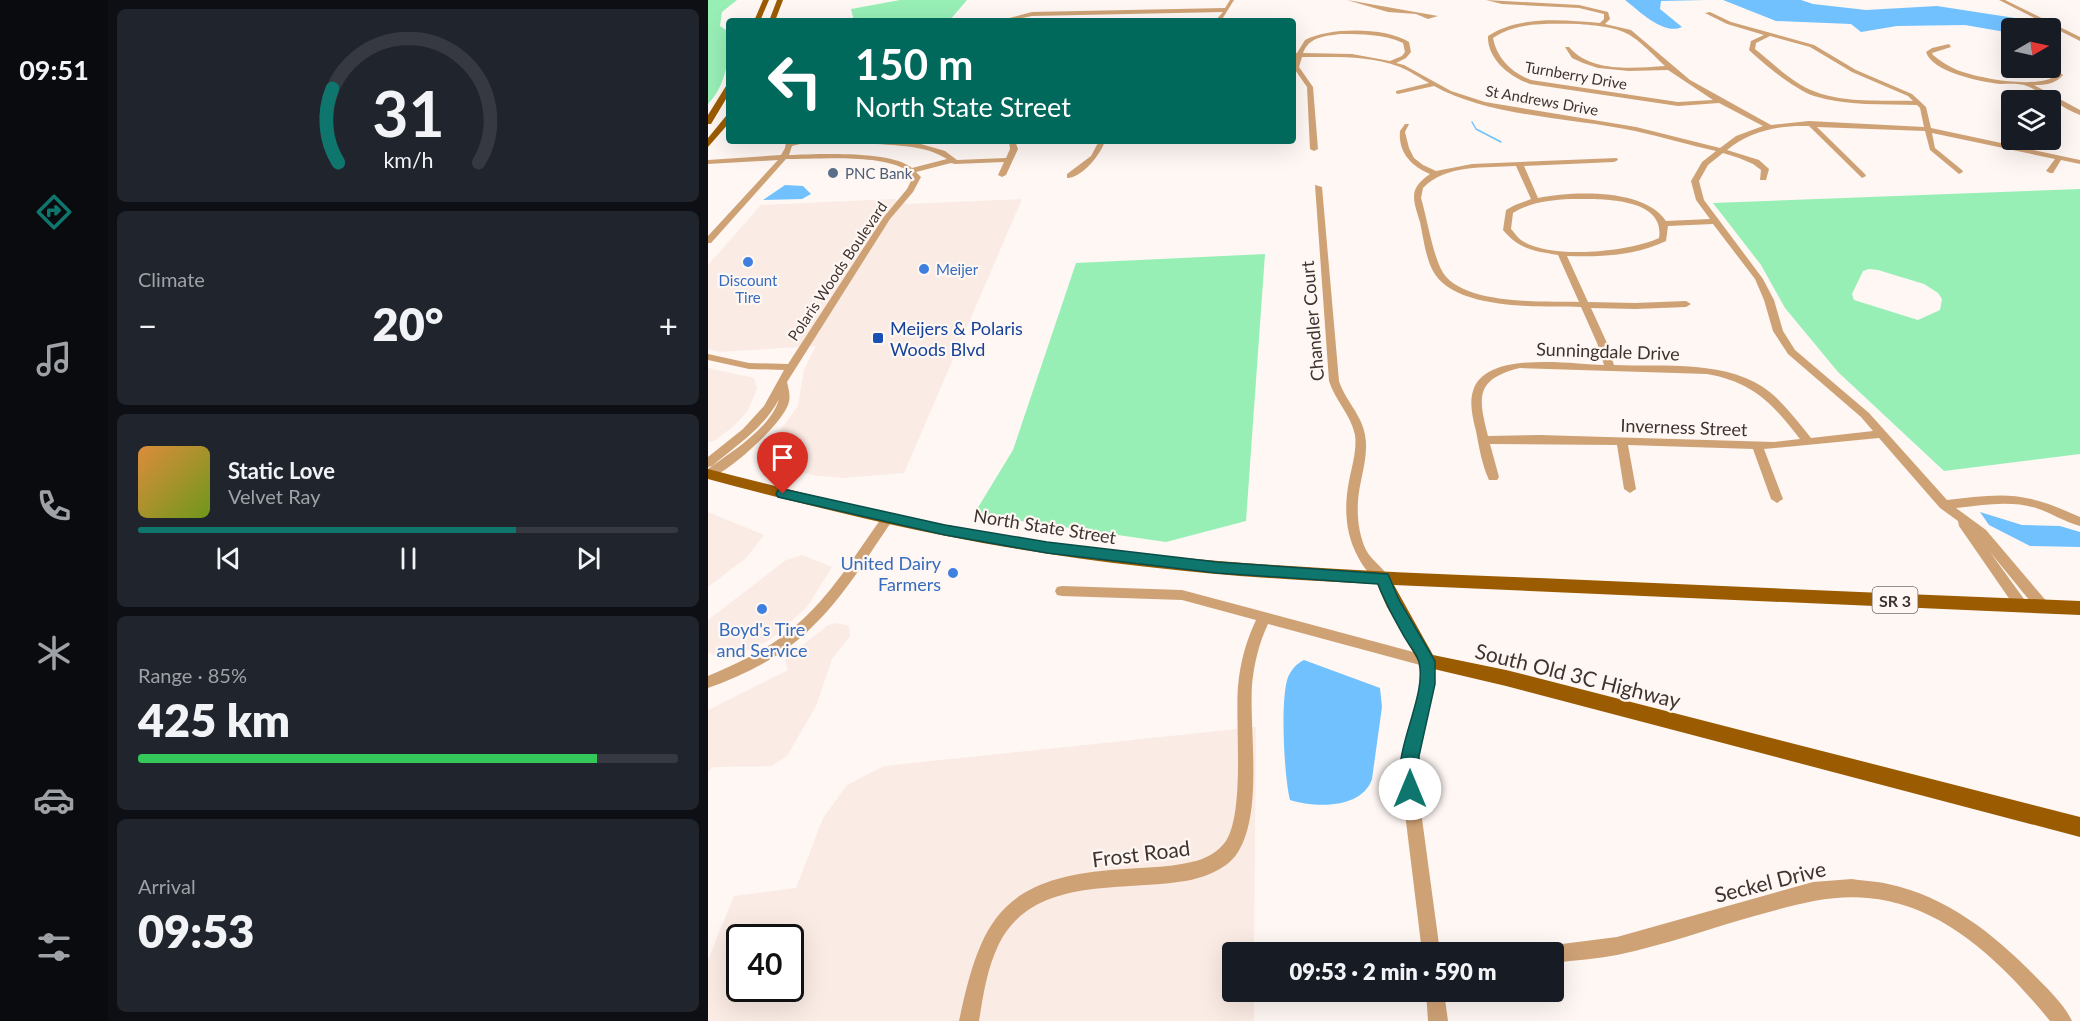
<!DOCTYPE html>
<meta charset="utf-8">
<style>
body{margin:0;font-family:Lato,sans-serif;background:#20242c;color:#f1f3f6;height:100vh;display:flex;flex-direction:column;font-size:22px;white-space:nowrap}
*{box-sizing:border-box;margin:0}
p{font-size:20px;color:#9ea1a6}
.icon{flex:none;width:33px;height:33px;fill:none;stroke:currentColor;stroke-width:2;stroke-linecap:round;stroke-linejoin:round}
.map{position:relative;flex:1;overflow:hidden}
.side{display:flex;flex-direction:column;gap:9px;padding:9px;background:#0d0f14;width:600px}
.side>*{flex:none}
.banner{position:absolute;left:18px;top:18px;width:570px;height:126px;border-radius:6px;box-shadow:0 6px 24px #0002;background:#00695c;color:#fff;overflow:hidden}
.needle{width:39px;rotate:81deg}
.controls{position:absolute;left:1293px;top:18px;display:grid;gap:12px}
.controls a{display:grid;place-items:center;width:60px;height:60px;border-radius:6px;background:#171b24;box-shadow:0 6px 24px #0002;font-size:30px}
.speed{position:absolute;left:18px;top:924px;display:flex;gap:12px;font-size:30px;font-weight:700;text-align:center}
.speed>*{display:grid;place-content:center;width:78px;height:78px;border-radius:50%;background:#171b24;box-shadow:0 6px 24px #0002;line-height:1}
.speed .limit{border:3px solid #111;border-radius:9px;background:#fff;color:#111}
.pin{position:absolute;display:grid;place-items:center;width:51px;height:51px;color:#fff;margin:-62px -26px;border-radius:50% 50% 50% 0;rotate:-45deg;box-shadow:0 0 6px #0007}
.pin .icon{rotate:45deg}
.me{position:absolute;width:66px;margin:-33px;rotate:0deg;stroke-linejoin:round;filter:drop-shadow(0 0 4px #0008)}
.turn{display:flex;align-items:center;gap:21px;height:126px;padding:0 30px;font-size:27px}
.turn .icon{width:78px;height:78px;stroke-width:2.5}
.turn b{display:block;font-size:42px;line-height:51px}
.big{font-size:45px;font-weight:800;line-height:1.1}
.side .card{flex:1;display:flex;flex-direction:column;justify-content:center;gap:9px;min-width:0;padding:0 21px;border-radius:9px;background:#20242c}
.side .dial{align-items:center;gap:0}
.dial svg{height:156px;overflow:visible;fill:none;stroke:#363941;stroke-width:7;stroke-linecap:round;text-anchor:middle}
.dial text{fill:#f1f3f6;stroke:none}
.song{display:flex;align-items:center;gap:18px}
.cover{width:72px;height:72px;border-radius:9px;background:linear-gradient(135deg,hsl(30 70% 55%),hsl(80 70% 35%))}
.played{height:6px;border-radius:3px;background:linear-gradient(90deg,#0f766e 70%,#363941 70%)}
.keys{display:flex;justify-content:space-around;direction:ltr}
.heat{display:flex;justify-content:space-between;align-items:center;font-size:33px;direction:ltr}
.charge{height:9px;border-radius:4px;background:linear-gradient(90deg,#34c759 85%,#363941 0)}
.trip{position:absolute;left:514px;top:942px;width:342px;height:60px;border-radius:6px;background:#171b24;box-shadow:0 6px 24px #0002;font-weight:800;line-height:60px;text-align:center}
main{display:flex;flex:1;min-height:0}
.dock{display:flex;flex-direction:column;width:108px;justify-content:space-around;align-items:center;background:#090b0e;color:#9ea1a6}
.dock .icon{width:42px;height:42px}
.dock .selected{color:#0f766e}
.dock b{font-size:27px;color:#f1f3f6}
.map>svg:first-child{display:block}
</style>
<main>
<nav class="dock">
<b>09:51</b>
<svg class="icon selected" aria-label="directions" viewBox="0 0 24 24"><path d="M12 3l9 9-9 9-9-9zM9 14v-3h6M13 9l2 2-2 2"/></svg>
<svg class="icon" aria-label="music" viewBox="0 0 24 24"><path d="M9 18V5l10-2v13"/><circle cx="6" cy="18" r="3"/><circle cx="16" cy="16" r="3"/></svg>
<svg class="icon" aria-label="phone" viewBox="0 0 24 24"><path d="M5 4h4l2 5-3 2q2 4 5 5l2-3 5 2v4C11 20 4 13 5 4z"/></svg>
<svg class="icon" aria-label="climate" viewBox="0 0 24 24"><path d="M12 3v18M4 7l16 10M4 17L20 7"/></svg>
<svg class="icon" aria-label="car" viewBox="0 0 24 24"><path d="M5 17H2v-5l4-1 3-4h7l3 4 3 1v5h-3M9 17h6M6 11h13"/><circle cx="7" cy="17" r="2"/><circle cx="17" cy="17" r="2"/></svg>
<svg class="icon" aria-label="filters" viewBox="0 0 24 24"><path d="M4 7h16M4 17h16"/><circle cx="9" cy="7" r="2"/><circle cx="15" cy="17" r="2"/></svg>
</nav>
<section class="side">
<div class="card dial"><svg viewBox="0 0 100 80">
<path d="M14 69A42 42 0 1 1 86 69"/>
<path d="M14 69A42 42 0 0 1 11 31" stroke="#0f766e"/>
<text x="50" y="56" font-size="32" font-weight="700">31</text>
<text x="50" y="72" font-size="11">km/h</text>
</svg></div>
<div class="card"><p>Climate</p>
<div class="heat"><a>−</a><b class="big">20°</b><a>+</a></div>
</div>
<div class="card">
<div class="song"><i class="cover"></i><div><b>Static Love</b><p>Velvet Ray</p></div></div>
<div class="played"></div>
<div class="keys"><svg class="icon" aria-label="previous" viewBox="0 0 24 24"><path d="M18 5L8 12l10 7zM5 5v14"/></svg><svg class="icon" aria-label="pause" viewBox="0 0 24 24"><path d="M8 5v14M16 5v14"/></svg><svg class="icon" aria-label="next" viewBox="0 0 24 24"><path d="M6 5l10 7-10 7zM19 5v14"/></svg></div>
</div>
<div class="card"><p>Range · 85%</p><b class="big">425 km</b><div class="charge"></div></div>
<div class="card"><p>Arrival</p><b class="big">09:53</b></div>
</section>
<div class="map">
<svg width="1372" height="1021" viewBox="0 0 1372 1021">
<rect width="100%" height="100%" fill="#fef7f4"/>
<path fill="#faebe4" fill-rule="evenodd" d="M185,199l15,5 114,-5 -118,274 -61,5 -31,-3 -47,-13 -4,-5 4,-14 14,-11 19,-26 6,-36 12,-24 -97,6 -11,-3v-84l53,-60z
M0,368l46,10 3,11 -10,23 -13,14 -20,15 -6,1z
M0,512l56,23 -18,23 -38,29z
M94,555l30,12 -25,40 -37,33 -44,20 -18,-8v-32l78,-60z
M129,623l12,3 1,10 -18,23 -16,47 -29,50 -15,10 -60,1 -4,5v-62l80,-40 -3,-11 43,-34z
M548,727l-2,225h-21v40h21v29h-546v-61l26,-64 62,-8 27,-70 24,-33 37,-19zM32,938h50v50h-50z"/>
<path fill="#97efb6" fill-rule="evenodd" d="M0,0h29l-15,12 -2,14 9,6c0,26 -2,52 -21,72z
M192,0h67l-18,21h-95l-3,-12z
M1372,189v265l-136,17 -106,-99 -53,-64 -24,-43 -48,-62zM1161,269l9,1 46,14 14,9 4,6 -2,11 -22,10 -64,-20 -2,-6 11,-23z
M557,254l-19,267 -80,21 -192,-28 39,-64 63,-187z"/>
<path fill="#71c1fe" d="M917,0h81l-45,1 -1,8 22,18c-18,9 -44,-17 -57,-27z
M1015,0h78l12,4 53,6 71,-4 78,12 28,10h-31l-1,5 -46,-8 -68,1 -36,6 -10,-8 -75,-3z
M77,185l18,1 8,8 -9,5 -39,1z
M1272,512l42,13 38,1 20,6v15l-50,-1 -41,-21z
M596,660l76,28 2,19 -10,72c-10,30 -57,29 -82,21 -6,-24 -10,-101 -2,-123 4,-8 8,-13 16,-17z"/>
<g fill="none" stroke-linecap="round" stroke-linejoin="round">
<path stroke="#71c1fe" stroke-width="1.5" d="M764,122l4,7 25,13"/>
<path fill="#cfa276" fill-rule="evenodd" d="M522,0h4l-13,21h-6l8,-9 -191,4 -24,5h-10l34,-9 193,-4z
M639,0l91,16 -10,3 -12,-5 -28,-2z
M778,0l93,5 29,7 2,7 -5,5 26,6 59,50 81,45 38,-4 115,6 -4,-19 -3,-3c-34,-1 -70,1 -103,-9 -20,-7 -49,-31 -65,-46l2,-9 13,-6 -37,-11 -22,-11 5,-1 21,10 83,23 42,25 56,24 14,13 5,21 149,32v4l-19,-4 -8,13h-3l-4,-2 9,-12 -123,-26 3,15 27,22 1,2 -4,2 -29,-24 -5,-19 -108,-4 48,47 1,2 -4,2 -53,-52c-30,-1 -59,5 -82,24l32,10 10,9 -3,11h-6l1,-10 -8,-6 -14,-6 -16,-5 -15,12 -9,16 5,19 59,79 11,21 9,31 12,19 74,63 78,87c28,-3 57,-8 84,-1 18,4 33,11 49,18v9c-15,-4 -29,-13 -44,-18 -25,-8 -54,-3 -80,0l30,22 62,73 2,4 -2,4 -5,1 -5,-1 -48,-59 39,54 -2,4 -5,1 -5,-1 -58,-84 -1,-5 -18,-13 -61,-70 -115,11 19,50 -6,4 -6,-4 -18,-50 -125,-4 8,44 -6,4 -6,-4 -7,-44 -127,-1 9,33 -2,3h-8c-7,-15 -10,-33 -13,-49 -3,-12 -7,-28 -3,-40 12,-41 99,-27 131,-26l-7,-22 -16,-36c-39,-1 -127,4 -148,-36 -7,-12 -10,-35 -13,-49 -7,-23 -12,-33 10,-48 -19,-8 -32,-22 -30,-43l5,-7h4l-4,8 4,16 5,10 9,7 13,6 36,-7 145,-6 1,2 -4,2 -90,4 14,32c35,-7 106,-10 128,23l44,-2 -14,-19 -5,-19 11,-19 14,-11c-27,-6 -54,-14 -81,-20 -62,-13 -145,-14 -201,-45l-36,8 -2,-1v-2l33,-8c-9,-5 -19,-12 -29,-16 -30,-12 -66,-10 -98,-10l-3,10 14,20 5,62 -4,2 -4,-2 -3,-62 -14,-20 3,-10h-3v-4h4l8,-13c24,-13 81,-13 104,2l2,10 -5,6 -10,5 8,2 47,26 34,11 151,25 84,21 16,-12 27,-10 -44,-23 -41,3 -148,-22c-20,-7 -43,-25 -42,-48 31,-21 77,-16 112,-13l4,-4v-5l-25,-6 -77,-4zM871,24c49,4 51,8 86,42 -31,2 -74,7 -96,-19h-4l7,11 11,5 15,5 31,3 39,-1 45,30 -35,2 -147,-22c-19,-7 -34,-21 -38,-42 24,-17 58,-14 86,-14zM633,34c21,0 43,0 62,9l2,9 -3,4 -12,5 -38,-7 -49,-1c6,-16 21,-17 38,-19zM1062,36l40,11 42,25 56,24 5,5c-31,-1 -68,2 -97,-9 -23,-8 -42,-28 -61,-43l1,-6zM808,166l15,33 -16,6 -9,5 -3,20c16,19 30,21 55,25l21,47c-34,-1 -121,4 -138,-33 -9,-18 -14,-51 -20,-71l2,-10c23,-24 62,-20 93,-22zM863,199c26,0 95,-3 88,39 -30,14 -110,22 -138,2 -4,-3 -7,-8 -10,-11l2,-16c18,-11 37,-13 58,-14zM1005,224l42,55 9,21 9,31 15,23 73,63 12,14 -62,7c-12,-15 -25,-32 -40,-45 -41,-34 -107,-26 -157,-28l-7,-22 -16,-35 44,1 51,-2 5,-3 -5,-3 -51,2 -47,-1 -21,-46c34,1 68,0 99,-15l2,-15zM812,368l187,6c46,8 66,30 93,65l-26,3 -234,-7 -52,1c-10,-39 -13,-57 32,-68z
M1291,0h6l75,37v4z
M1295,43l9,2v4l-11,-3z
M1241,44l2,3 -19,6 1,2c7,6 15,11 24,15 21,8 80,20 100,5l-10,-7 5,-2 11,9c-7,9 -18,10 -29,10l46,25v5c-19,-7 -34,-21 -53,-29 -7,-3 -19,-2 -27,-2 -19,-2 -68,-12 -74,-32l6,-4z
M78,141h26l-20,5 -3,9c27,-1 103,-5 123,13l35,-9c-23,-15 -54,-13 -80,-16l-3,-2 57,3 24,7 12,9 49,-2 4,-9 -1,-8h6l3,8 -12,26 -4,2 -4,-2 6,-13 -49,2 -4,-1 -35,9 5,5 -8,15 -23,27 -103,163c2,9 4,15 1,23 -8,21 -59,67 -80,74v-10c23,-17 63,-41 71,-70 -14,28 -43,47 -67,67l-4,1v-10l35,-28 21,-23 20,-36 -35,-1 -41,-9v-6l41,9 39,1 95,-146 24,-29 6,-12c-3,-3 -7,-7 -10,-9 -28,-14 -86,-9 -117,-9l-75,84h-3v-7l70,-76 -70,4v-4l73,-5 4,-7z
M391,141h6c-4,13 -23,37 -38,37v-4l24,-18z
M607,185l7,2 17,194c6,19 23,34 26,54 3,15 -1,31 -4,46 -5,22 -5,47 5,69 6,11 17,17 23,28l-1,4 -5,1c-11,-4 -20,-16 -25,-26 -13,-24 -14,-50 -9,-76 3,-15 8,-31 6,-46 -4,-20 -20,-35 -26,-54z
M180,514l4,1 2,3 -2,3c-25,36 -48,76 -81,107 -28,28 -66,47 -103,60v-12c34,-14 68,-31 94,-56 33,-30 56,-70 82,-105z
M354,586l120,4 250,67 2,4v23l-16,72v33l22,163h-18l-20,-163v-33l18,-72v-19l-152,-41c-9,19 -14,40 -16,61 -3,46 12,131 -16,170 -11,15 -33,23 -51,26 -65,11 -153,-6 -187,65 -11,23 -15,50 -19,75h-20c20,-93 38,-139 142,-150 31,-4 64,-2 95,-10 11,-3 23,-10 30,-20 19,-30 9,-117 12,-155 2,-23 8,-45 18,-66l-74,-20 -120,-4 -5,-1 -2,-4 2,-4z
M1144,879c12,2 25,2 36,5 58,12 106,50 146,91 13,13 30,29 38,46h-22c-42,-51 -95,-106 -162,-120 -47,-10 -86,2 -130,14 -47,13 -93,30 -141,40 -20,4 -42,5 -63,8v-11h-8l2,-4 6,-3 63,-8 196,-55z
M718,992h18l4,29h-20z"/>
<path fill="#9b5b00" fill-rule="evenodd" d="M55,0h6l-9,21h-6z
M69,0h6l-8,21h-6z
M18,86h3v8l-18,30h-3v-9z
M18,116h3v7l-21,24v-9z
M0,469c112,29 225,57 339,73 163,23 327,30 492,36 180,8 361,16 541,23v14l-686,-30 39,70 73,15 574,147v20l-574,-151 -85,-20 -34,-59 -10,-23c-124,-5 -249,-16 -371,-37 -101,-17 -200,-42 -298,-68z"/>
</g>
<path fill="#0f766e" stroke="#0a4d48" stroke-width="1.5" d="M75,489l162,36 102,17 170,20 171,12 11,26 36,61v23l-16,72v33l-2,6 -7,2 -6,-2c-17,-39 24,-95 15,-133 -2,-8 -10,-17 -14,-24 -10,-18 -20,-35 -27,-54l-161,-11 -170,-20 -102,-18 -167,-38 -2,-3 2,-4z"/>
<circle fill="#5c6f8a" stroke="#fef7f4" stroke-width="2" cx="125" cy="173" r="6"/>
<g fill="#3f7fe0" stroke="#fef7f4" stroke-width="2">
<circle cx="40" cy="262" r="6"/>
<circle cx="216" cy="269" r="6"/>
<circle cx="245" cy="573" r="6"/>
<circle cx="54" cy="609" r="6"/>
</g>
<rect fill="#1a4fb4" stroke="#fef7f4" stroke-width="2" x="164" y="332" width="12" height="12" rx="3"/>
<g text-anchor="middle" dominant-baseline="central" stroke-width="4.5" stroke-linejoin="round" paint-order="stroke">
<g font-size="15" fill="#3f332e" stroke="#fef7f4">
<text transform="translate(868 75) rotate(10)">Turnberry Drive</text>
<text transform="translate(834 100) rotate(10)">St Andrews Drive</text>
<text transform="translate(129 271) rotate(-56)">Polaris Woods Boulevard</text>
</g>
<g font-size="15" fill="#4e5e75" stroke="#fef7f4" text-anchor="start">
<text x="137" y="173">PNC Bank</text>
</g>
<g font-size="15" fill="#366cbe" stroke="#fef7f4" text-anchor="start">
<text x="228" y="269">Meijer</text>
<text x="40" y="280" text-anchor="middle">Discount<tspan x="40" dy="17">Tire</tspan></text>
</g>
<rect fill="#fef7f4" stroke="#786e69" stroke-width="1.5" x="1164.5" y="587" width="45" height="26" rx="4.5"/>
<g font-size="16" font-weight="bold" fill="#3f332e">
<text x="1187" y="600">SR 3</text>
</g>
<g font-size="18" fill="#3f332e" stroke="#fef7f4">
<text transform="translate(604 321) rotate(-95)">Chandler Court</text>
<text transform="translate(900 351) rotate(2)">Sunningdale Drive</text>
<text transform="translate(976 427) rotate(2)">Inverness Street</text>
<text transform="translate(337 526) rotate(9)">North State Street</text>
</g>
<g font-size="18" fill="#164399" stroke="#fef7f4" text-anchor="start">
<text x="182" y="328">Meijers &amp; Polaris<tspan x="182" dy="21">Woods Blvd</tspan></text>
</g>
<g font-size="18" fill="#366cbe" stroke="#fef7f4" text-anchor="end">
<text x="233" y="563">United Dairy<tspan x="233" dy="21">Farmers</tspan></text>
<text x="54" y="629" text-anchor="middle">Boyd's Tire<tspan x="54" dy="21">and Service</tspan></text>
</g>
<g font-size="21" fill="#3f332e" stroke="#fef7f4">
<text transform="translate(870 675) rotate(14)">South Old 3C Highway</text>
<text transform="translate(433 853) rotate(-7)">Frost Road</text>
<text transform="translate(1062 881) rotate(-14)">Seckel Drive</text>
</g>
</g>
</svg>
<div class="controls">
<a><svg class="needle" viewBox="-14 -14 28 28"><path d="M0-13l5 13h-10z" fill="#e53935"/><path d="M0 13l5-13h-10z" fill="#9ea1a6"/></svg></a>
<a><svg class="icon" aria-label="layers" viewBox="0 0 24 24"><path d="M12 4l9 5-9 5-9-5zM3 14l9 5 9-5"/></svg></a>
</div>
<div class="speed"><div class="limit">40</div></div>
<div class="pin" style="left:75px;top:494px;background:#d93025"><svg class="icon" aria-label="arrive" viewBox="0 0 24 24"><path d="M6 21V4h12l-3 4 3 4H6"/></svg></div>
<svg class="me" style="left:702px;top:789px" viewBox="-20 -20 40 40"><circle r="19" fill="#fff"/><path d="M0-13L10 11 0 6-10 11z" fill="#0f766e"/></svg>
<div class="trip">09:53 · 2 min · 590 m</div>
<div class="banner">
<div class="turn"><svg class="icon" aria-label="left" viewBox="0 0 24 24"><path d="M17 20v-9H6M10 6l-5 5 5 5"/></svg><div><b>150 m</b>North State Street</div></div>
</div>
</div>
</main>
